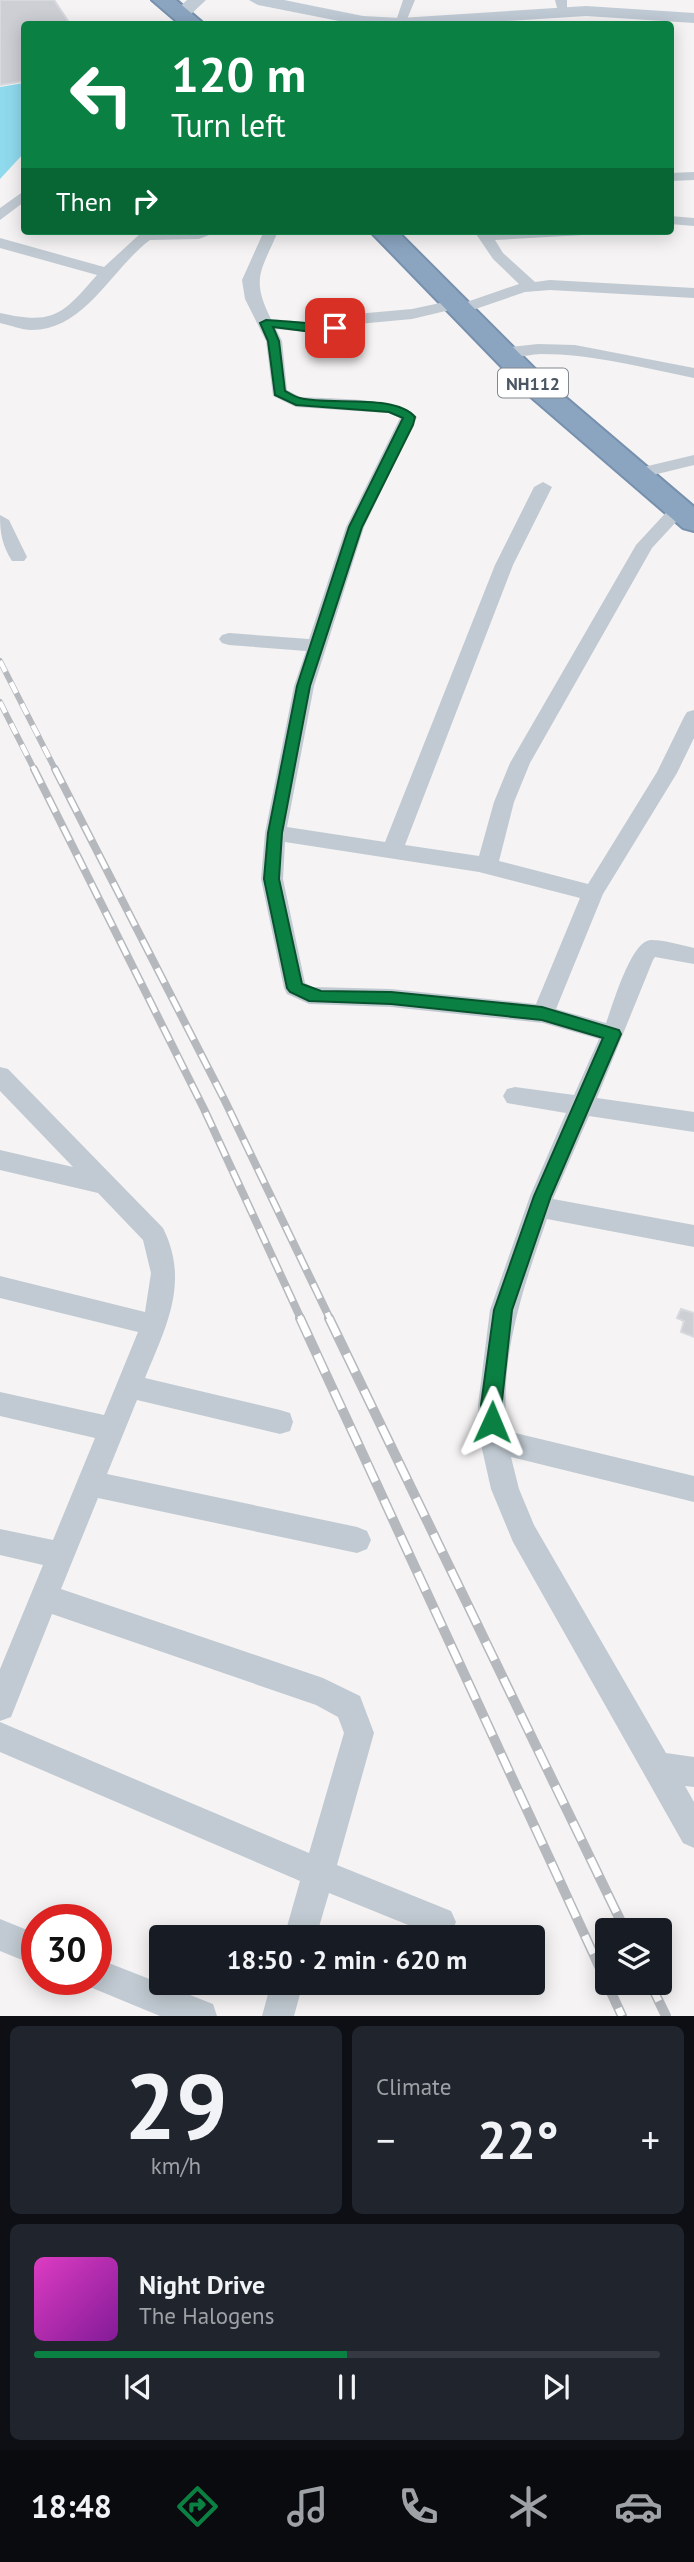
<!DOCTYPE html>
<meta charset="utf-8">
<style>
body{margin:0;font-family:"PT Sans",sans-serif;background:#20242c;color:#f1f3f6;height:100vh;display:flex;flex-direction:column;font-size:26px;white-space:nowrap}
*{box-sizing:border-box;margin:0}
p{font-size:23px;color:#9ea1a6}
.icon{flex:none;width:38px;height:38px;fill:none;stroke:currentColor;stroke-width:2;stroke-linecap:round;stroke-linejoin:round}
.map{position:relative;height:2016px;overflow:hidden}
.panel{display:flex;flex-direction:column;gap:10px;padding:10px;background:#0d0f14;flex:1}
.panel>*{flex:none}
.banner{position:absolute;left:21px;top:21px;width:653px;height:214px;border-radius:7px;box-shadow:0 4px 18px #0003;background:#0b8043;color:#fff;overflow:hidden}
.buttons{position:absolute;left:595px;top:1918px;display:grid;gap:14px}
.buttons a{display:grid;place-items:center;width:77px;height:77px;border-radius:7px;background:#171b24;box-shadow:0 4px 18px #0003;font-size:35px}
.speed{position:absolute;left:21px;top:1904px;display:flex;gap:14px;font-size:35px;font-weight:700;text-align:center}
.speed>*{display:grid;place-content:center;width:91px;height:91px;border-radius:50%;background:#171b24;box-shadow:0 4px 18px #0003;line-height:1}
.speed .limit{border:10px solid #d22;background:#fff;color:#111}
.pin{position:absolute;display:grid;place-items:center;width:60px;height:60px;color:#fff;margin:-30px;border-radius:14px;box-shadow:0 4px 10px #0006}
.me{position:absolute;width:77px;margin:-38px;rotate:1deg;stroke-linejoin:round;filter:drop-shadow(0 0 5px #0008)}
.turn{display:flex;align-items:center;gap:24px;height:147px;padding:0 35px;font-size:32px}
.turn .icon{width:91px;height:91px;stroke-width:2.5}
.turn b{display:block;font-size:49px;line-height:60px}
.then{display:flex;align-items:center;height:66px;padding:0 35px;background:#0003;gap:14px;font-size:26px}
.big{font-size:52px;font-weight:800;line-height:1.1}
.panel .card{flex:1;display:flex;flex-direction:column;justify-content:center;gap:10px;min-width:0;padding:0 24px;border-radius:10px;background:#20242c}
.panel .dial{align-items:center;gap:0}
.dial b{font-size:91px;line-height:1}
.song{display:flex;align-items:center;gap:21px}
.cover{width:84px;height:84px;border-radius:10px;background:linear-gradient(135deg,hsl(310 70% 55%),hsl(290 70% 35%))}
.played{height:7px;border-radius:4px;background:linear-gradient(90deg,#0b8043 50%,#363941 50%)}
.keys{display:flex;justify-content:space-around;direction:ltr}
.heat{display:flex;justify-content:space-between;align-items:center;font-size:38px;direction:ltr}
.panel .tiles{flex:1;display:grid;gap:10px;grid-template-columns:1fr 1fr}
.card:last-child{grid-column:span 2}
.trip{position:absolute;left:149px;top:1925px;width:396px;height:70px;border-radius:7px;background:#171b24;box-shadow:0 4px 18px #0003;font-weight:800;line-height:70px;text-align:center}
.tab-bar{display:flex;height:112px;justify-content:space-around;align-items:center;background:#090b0e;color:#9ea1a6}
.tab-bar .icon{width:49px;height:49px}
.tab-bar .current{color:#0b8043}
.tab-bar b{font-size:32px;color:#f1f3f6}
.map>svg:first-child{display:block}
</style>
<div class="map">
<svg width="694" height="2016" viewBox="0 0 694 2016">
<rect width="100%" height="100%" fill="#f5f3f3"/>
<path fill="#90daee" d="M24,83v70l-24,26v-92z"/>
<path fill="#cdcfd5" stroke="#d7d9de" stroke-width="2" d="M0,0h54l16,24h-46v57l-24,4z
M681,1309l13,4v24l-13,-5 3,-11 -7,-3z"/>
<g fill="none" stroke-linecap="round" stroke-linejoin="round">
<g stroke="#7690ad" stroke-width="4">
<path id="highway" d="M152,0h24l28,24h-24z
M370,231h27l154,154 143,122v24l-11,-3 -152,-131z"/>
</g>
<path fill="#c1cad2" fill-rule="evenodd" d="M403,0h12l-10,24h-10z
M555,0h12v15h-8z
M694,172v8l-24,1v-8z
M24,191v11l-24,18v-12z
M670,216l24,2v8l-24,-2z
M219,231l-20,8 -49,1c-38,28 -65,90 -118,90 -11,0 -22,-5 -32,-7v-10c54,12 62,2 97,-38l-97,-27v-10l104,29 37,-34z
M264,231h14c-16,39 -28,47 -7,88l57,5 28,-10 56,-5 42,-9 7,4 58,-20 -26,-25 -19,-28h116l-7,4 -88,5 8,13 32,29 15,-2 144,8v10l-144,-8 -25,2 -67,23 -8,-5 -38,9 -54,5 -29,10 -53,-5 6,12 5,49 13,7c26,2 102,0 117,20l-53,110 -50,159 -27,141 98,15 110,-277 39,-78 9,-5 9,5 -39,78 -108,280 74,11 15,-54 16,-39 126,-218 37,-40 6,-1 9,5 -36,39 -122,215 -16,39 -15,59 89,23 69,-112 27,-55 3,-5 7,-2v28l-17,35 -74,121 -47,115 50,14c7,-18 25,-83 45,-83 14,0 30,5 43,8v16l-39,-7 -2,3 -56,138 97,14v20l-105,-16 -36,83 141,26v22l-147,-28c-24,69 -48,138 -40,212l187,45v26l-183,-45 8,32 15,36 132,228 28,4v30l-9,-1 9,16v46l-11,-5 -170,-301 -22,-53 -11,-49 -2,-35 12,-95 40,-114 36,-83 -59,-10 -4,-7 4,-7 8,-2 59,8 25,-56 -56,-16 -152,-16 -82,-3 -22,-10 -3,-6 -23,-109 4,-46 29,-147 12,-35 -77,-6 -7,-2 -3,-4 3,-4 7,-2 80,6 37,-112 54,-109 -12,-5 -92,-6 -23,-11 -7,-55 -21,-42 -3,-19zM285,842l194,30 101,26 -44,106 -145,-15 -78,-2 -8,-4 -22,-104z
M538,344l37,1 119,23v10c-50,-10 -101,-24 -153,-24 -13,0 -37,9 -47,-1l8,-5z
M694,455v10l-57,14 -9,-5 3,-4z
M0,515l9,5 18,37 -3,4h-12c-10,-16 -12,-28 -12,-46z
M0,1067l8,2 155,159c27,54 3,99 -18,150l135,32 10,3 3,9 -3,9 -10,3 -143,-34 -30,74 250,53 10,4 4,9 -4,9 -10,4 -259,-55 -37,91 262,89 37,18 14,37 -37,132 114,46 5,11 -5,11 -13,4 -109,-44 -13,44h-32l16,-56 -300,-129v-30l309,131 35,-120 -6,-16 -22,-12 -264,-91 -41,103 -11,4v-52l43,-104 -43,-10v-26l53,11 42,-102 -95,-22v-24l104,23 34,-83 -138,-34v-22l145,36 6,-39 -8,-33 -45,-47 -98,-23v-20l73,17 -73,-76z
M0,1919l37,15v32l-37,-15z
M96,1958l117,46 4,12h-57l-75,-31 -3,-6h14z
M271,1983h32l-9,33h-32z"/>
<path fill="#c1cbd6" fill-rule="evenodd" d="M187,0h19l-19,18h-12l-3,-4z
M249,0h35l79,16 37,2 186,-12 108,7v10l-108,-7 -127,8h-105l-96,-19z"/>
<use href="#highway" fill="#8ba5c1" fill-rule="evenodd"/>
<g stroke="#b5b8bd" stroke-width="6">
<path id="rail-far2" d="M0,661l56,110
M0,702l35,69"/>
</g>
<g stroke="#b5b8bd" stroke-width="8">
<path id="rail-far1" d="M34,769l170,340 97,210
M55,769l170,332 105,218"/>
</g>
<g stroke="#b5b8bd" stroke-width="10">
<path id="rail" d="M300,1318l322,698
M329,1318l296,612
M650,1983l16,33"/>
</g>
<use href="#rail-far2" stroke="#fff" stroke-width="4.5" stroke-dasharray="12" stroke-linecap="butt"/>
<use href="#rail-far1" stroke="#fff" stroke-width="5" stroke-dasharray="16" stroke-linecap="butt"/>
<use href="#rail" stroke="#fff" stroke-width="7" stroke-dasharray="20" stroke-linecap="butt"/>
</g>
<path fill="#0b8043" stroke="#07532c" stroke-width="2" d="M266,320c12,1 69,4 74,8l-20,5 -47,-6 6,14 6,50c4,2 10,6 15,7 29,8 95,-5 115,19l-2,8 -51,102 -52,159 -28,147 -3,46 23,105 19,7 70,1 151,15 77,23 2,4 -70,162 -39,114 -13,118 -7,3 -6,-3 -5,-23 13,-95 40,-114 69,-158 -61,-18 -151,-16 -82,-3 -19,-9 -3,-4 -23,-109 4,-46 29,-147 52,-159 54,-109 -14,-6 -93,-7 -21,-10 -7,-54 -8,-18z"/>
<g text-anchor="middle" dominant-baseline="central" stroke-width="5" stroke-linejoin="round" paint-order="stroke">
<rect fill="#fff" stroke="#808990" stroke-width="2" x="498" y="368.5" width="70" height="29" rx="5"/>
<g font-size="18" font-weight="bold" fill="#4a5661">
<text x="533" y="383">NH112</text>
</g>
</g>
</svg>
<div class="buttons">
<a><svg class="icon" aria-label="layers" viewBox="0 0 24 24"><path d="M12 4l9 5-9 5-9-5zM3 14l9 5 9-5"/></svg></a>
</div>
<div class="speed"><div class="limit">30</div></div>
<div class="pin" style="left:335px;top:328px;background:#d93025"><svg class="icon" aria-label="arrive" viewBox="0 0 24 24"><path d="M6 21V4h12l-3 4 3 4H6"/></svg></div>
<svg class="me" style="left:492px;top:1422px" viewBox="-20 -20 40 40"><path d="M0-17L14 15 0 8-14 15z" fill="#0b8043" stroke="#fff" stroke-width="4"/></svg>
<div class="trip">18:50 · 2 min · 620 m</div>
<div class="banner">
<div class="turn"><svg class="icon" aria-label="left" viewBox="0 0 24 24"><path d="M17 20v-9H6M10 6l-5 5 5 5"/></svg><div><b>120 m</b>Turn left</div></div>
<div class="then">Then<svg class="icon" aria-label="right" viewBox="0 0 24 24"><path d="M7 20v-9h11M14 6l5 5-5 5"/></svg></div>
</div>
</div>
<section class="panel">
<div class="tiles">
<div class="card dial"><b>29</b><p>km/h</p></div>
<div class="card"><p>Climate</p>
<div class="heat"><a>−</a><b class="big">22°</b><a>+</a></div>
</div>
<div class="card">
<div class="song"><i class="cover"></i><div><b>Night Drive</b><p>The Halogens</p></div></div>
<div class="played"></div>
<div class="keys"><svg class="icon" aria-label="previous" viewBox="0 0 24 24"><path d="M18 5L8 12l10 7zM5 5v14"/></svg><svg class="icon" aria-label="pause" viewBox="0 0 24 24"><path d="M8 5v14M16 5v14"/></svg><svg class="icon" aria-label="next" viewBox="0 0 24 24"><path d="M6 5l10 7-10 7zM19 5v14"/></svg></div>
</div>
</div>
</section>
<nav class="tab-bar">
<b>18:48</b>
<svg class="icon current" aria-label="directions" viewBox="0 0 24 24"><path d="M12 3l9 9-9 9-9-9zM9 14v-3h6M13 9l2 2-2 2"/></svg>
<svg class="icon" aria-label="music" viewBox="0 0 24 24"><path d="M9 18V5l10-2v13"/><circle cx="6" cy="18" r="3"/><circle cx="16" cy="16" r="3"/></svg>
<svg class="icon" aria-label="phone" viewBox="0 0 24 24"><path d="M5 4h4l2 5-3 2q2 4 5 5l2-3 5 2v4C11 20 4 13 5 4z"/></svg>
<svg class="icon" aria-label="climate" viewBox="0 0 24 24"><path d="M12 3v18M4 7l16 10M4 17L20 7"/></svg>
<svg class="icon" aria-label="car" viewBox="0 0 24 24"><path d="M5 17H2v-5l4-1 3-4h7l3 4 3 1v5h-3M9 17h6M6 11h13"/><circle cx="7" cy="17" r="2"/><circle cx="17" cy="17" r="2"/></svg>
</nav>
